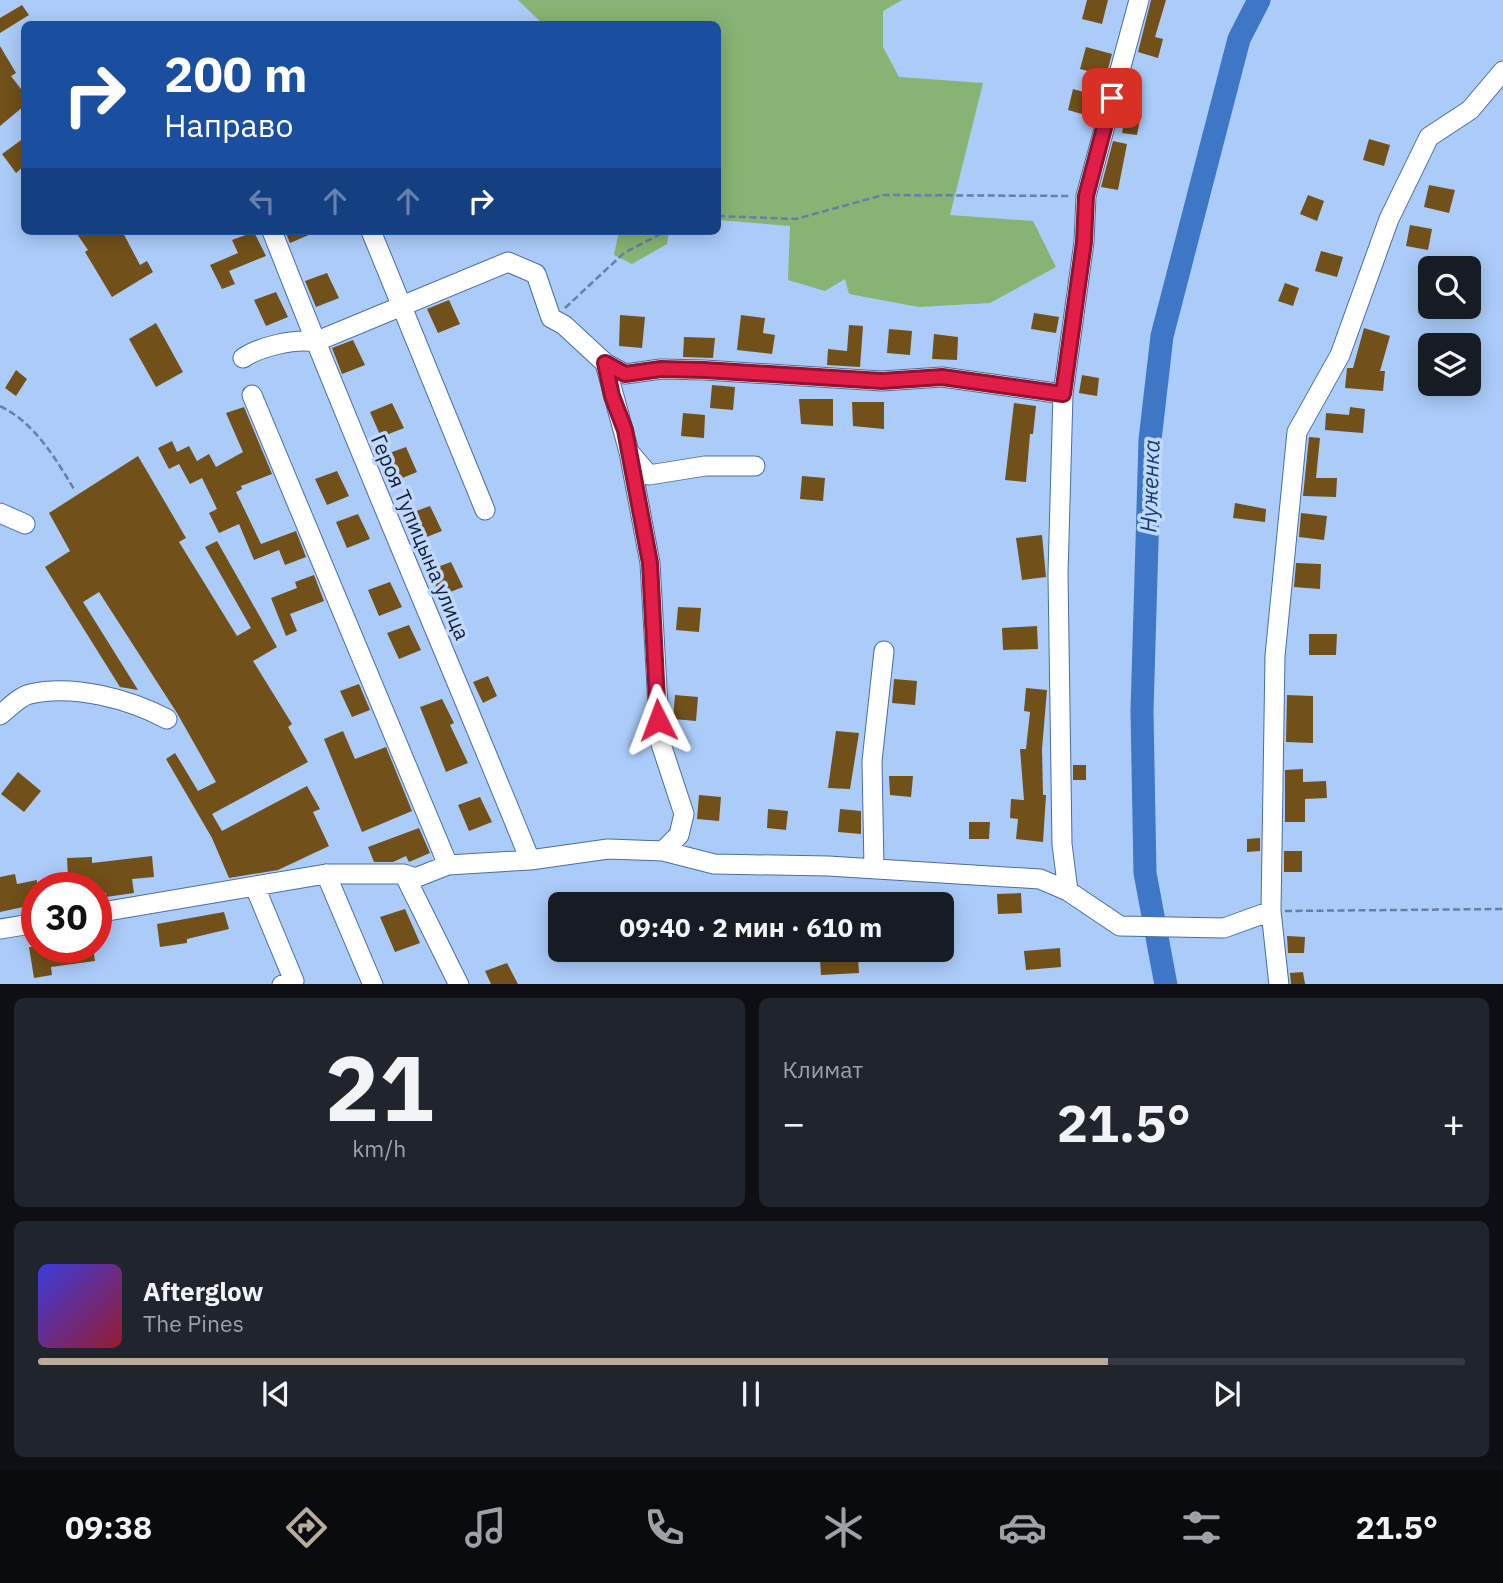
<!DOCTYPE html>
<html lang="ru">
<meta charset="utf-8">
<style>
body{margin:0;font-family:"IBM Plex Sans",sans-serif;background:#20242c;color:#f1f3f6;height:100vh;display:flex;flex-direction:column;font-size:26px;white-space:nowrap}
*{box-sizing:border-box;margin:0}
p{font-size:23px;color:#9ea1a6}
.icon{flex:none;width:38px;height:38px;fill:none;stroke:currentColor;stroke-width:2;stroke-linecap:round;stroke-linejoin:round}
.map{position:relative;height:984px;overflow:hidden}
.panel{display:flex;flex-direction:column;gap:14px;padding:14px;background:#0d0f14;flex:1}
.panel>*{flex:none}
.guide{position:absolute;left:21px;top:21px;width:700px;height:214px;border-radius:10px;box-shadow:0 4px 18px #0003;background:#1a4fa0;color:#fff;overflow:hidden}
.controls{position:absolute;left:1418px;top:256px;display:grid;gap:14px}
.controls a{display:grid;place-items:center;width:63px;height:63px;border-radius:10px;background:#171b24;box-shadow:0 4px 18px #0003;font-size:35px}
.speed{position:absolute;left:21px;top:872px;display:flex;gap:14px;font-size:35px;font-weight:700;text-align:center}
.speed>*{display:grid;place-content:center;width:91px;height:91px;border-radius:50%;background:#171b24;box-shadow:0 4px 18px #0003;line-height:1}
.speed .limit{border:10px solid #d22;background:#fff;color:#111}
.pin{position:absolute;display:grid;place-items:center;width:60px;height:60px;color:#fff;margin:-30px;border-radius:14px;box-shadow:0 4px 10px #0006}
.me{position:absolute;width:77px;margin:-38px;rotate:357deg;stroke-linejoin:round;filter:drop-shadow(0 0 5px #0008)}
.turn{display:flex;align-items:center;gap:24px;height:147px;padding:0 28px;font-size:32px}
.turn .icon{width:91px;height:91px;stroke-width:2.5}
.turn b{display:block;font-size:49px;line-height:60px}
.lanes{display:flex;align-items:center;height:66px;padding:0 28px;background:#0003;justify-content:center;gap:35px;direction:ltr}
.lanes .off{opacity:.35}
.big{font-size:52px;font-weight:700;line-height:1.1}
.panel .card{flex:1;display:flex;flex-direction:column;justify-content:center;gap:10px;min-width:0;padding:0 24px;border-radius:10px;background:#20242c}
.panel .dial{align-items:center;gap:0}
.dial b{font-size:91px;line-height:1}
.song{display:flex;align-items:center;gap:21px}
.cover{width:84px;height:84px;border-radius:10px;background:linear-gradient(135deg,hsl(240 70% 55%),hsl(350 70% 35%))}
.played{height:7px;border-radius:4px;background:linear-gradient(90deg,#b8ac9a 75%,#363941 75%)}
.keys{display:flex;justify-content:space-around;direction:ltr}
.heat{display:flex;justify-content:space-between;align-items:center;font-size:38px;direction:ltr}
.panel .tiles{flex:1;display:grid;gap:14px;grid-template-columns:1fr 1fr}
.card:last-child{grid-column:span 2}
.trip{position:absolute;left:548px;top:892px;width:406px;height:70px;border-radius:10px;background:#171b24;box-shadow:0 4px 18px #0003;font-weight:700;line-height:70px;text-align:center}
.menu{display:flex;height:112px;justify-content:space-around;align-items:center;background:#090b0e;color:#9ea1a6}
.menu .icon{width:49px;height:49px}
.menu .active{color:#b8ac9a}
.menu b{font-size:32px;color:#f1f3f6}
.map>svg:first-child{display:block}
</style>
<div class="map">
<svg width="1503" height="985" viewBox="0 0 1503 985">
<rect width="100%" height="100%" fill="#abccf9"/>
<path fill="#87b374" d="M518,0h384l-19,11v36l16,30 84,6 -33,132 83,6 23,46 -66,36 -71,4 -70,-13 -4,-15 -20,12 -37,-11 2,-54 -72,-6v-196h-175z
M619,231h50l-2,13 -35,20 -18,-9z"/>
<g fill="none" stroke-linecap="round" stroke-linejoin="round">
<path stroke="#3d77c6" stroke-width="23" d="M1166,985l-21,-112 -3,-161 8,-272 12,-104 77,-297 20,-39"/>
</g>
<path fill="#715019" d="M1087,0h21l-6,24 -20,-5z
M1151,0h15l-11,37 8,2 -5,19 -20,-6z
M22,5l7,10 -29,18v-15z
M0,46l16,27 -5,3 13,17v13l-24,20z
M1086,47l26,7 -6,22 -26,-7z
M1073,89l25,7 -6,21 -24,-7z
M1127,107l15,2 -5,26 -15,-2z
M24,138v28l-8,7 -14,-19z
M1369,139l21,6 -6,21 -21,-6z
M1113,141l14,3 -9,46 -17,-3z
M1429,185l26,5 -6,23 -25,-6z
M1308,195l16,6 -7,20 -17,-7z
M1410,225l22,4 -4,21 -22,-4z
M75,231h47l18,34 7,-4 6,11 -41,25 -27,-45 3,-2z
M285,231h33l-28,12z
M254,232l12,24 -37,15 6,13 -13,5 -12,-24 28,-12 -6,-13z
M1321,251l22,6 -6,20 -22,-6z
M327,273l12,25 -23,9 -11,-26z
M1285,283l14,5 -6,18 -15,-5z
M276,292l12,25 -22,9 -12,-26z
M449,300l11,24 -22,9 -11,-24z
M1034,313l25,4 -3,16 -25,-4z
M620,315l25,2 -3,31 -23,-2z
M741,315l24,3 -2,15 12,2 -3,19 -35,-4z
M156,323l27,49 -27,15 -27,-48z
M849,325l14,1 -3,41 -33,-2 1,-16 19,2z
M1364,328l26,8 -10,35h5l-2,20 -38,-3 2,-20h6z
M889,329l23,2 -2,24 -23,-2z
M934,334l24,3 -1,23 -25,-1z
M684,337l31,1 -2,20 -30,-1z
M353,340l12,25 -23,9 -10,-26z
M16,370l11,9 -11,17 -11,-8z
M1082,375l17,3 -2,18 -18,-3z
M712,385l23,2 -2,23 -23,-2z
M799,399h34v27l-32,-2z
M852,402h32v27l-31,-3z
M392,403l12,25 -23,9 -11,-25z
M1014,403l22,3 -3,28h-3l-4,48 -21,-2z
M244,407l28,67 -31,12 1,3 -6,3 25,52 35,-13 10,26 -21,8 -6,-15 -25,10 -15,-36 -20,9 -10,-20 8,-4 -15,-31 -12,6 -11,-20 -10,5 -11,-21 14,-7 5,11 12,-6 8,15 12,-7 7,13 27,-15 -17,-39z
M1350,407l15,2 -2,24 -38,-3 1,-17 23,2z
M683,413l22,2 -1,23 -23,-2z
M1309,437l11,1 -4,40h21l-1,19 -33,-1z
M406,447l11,25 -22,9 -11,-26z
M138,456l48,82 -7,4 58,94 14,-8 -46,-81 12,-6 60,106 -24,14 39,63 -4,3 20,35 -96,52 10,17 85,-45 13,23 -7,3 16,34 -51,24 -49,8 -17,-40 -46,-79 9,-6 23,38 18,-9 -39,-69 -78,-121 -16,10 55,88 -18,-3 -75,-120 25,-16 -21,-38z
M337,471l12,25 -22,9 -12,-26z
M802,476l23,2 -2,23 -23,-2z
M1235,503l31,6 -1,13 -32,-4z
M430,506l12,25 -23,9 -11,-26z
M1301,513l26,3 -3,24 -25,-3z
M358,514l12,25 -23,9 -11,-26z
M1042,535l4,42 -24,3 -6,-42z
M451,562l12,25 -23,9 -11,-26z
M1296,563l25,1 -1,25 -26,-2z
M314,575l10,26 -34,13 7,17 -11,5 -15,-38 26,-10 -2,-6z
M390,582l12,25 -23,9 -11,-26z
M678,607l23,1 -2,24 -23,-2z
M409,625l12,25 -22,9 -12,-26z
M1037,626l1,23 -35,1 -1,-22z
M1309,634h28l-1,21h-27z
M488,676l9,20 -14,7 -10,-21z
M894,679l23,2 -2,24 -23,-2z
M359,684l11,26 -18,7 -12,-26z
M1026,688l21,2 -5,59 1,46h3l-3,47 -27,-3 2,-20 -8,-1 1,-19 13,1 -4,-51h6l4,-37 -6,-1z
M675,695l23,2 -2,24 -23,-2z
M1287,695l26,1v47l-27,-1z
M442,699l12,24 -4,2 18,38 -22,9 -26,-65z
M343,731l12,28 31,-12 26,64 -50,21 -38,-93z
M836,731l23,2 -9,56 -22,-1z
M1073,765h13v15h-13z
M1303,769v13l23,-1 1,17 -22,1v23h-20v-52z
M18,772l23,19 -17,21 -23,-18z
M889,776h24l-2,21 -21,-2z
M699,795l22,2 -2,24 -22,-2z
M480,797l12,25 -23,9 -11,-26z
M768,809l20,2 -2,19 -19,-2z
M840,809l21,2v23l-23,-2z
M969,822h21l-1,17h-20z
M419,828l11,25 -21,9 -3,-6 -13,6h-19l-6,-15z
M1260,838v13l-13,1v-13z
M1284,851h18v21h-18z
M152,856l2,21 -22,2 2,14 -28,4v-4h-10v-6h-18v-10l-10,1 -1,-20 25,-1v6z
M15,874l2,10 20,-4v24l-37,8v-35z
M1021,893l1,20 -24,1 -1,-20z
M405,909l15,34 -25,9 -15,-35z
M224,912l5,17 -42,10v4l-27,4 -3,-23z
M1287,936l18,1 -1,16h-16z
M29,947h64l2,14 -44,6 1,8 -18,3z
M1060,948l1,19 -35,3 -2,-19z
M858,958l1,15 -38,2 -1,-16z
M507,963l11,21h-27l-6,-13z
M1303,972l2,12h-14l-1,-11z"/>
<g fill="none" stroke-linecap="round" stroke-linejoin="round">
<g stroke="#496ea1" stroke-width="21">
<path id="minor" d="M272,231c82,211 173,419 258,629
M371,231l114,279
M243,358c16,-11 52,-20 72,-16l193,-80 28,12 15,44 13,7 41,38 24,89 21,111 10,178 24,73 -5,21 -16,16
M605,363l20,11 36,-5 43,1 178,11 60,-4 121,17
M252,395l196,470
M630,453l19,22 56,-9h50
M0,513l25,11
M0,715c8,-6 20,-19 30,-21 44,-10 99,5 137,25
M874,868l-2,-107 12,-110
M326,874l47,111
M404,874l55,111
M255,887l39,94 -12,4
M1068,891l-6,-47 -4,-270 5,-180 21,-152 2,-46 53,-196
M96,913l230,-39h78l11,4 33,-13 82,-5 78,-11 55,2 51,13 114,2 212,13 28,12 52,35 104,2 47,-17
M0,929l37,-6
M1279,985l-8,-74 4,-255 22,-224 43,-77 49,-136 40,-82 41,-27 33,-39"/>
</g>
<path stroke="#667fa2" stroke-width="2.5" stroke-dasharray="7 3.5" stroke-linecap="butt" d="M718,216l78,3 87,-24 188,1
M565,308l59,-55 42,-22
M0,406c35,17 56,53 75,85
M1285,911l218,-2"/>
<use href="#minor" stroke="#fff" stroke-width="19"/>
</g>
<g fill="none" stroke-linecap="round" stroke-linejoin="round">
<g stroke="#92132f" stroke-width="18">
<path id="route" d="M658,720l-8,-157 -25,-133 -13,-34 -7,-33 20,11 36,-5 43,1 178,11 60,-4 121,17 21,-152 2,-46 26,-98"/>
</g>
<use href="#route" stroke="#e11d48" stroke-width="12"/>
</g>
<g text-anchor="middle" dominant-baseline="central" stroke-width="7" stroke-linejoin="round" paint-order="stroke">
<g font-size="21" fill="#112035" stroke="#c0d8fb">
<text transform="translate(421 537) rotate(67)">Героя Тупицына улица</text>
</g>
<g font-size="23" font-style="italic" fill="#173e72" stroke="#c0d8fb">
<text transform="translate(1149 486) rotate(-88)">Нуженка</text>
</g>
</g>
</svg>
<div class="controls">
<a><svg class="icon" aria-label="search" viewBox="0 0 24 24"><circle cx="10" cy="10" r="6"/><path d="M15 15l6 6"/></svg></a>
<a><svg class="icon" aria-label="layers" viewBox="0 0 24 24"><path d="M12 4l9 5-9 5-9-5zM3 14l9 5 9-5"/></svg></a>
</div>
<div class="speed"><div class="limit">30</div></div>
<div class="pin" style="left:1112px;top:98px;background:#d93025"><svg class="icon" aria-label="arrive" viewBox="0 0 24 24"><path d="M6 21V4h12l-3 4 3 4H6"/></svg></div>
<svg class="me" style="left:658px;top:720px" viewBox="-20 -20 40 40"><path d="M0-17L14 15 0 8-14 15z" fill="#e11d48" stroke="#fff" stroke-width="4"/></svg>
<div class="trip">09:40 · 2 мин · 610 m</div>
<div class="guide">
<div class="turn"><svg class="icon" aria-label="right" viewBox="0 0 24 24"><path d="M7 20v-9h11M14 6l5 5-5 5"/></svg><div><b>200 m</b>Направо</div></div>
<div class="lanes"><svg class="icon off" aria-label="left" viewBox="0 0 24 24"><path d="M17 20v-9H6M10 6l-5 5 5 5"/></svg><svg class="icon off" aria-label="ahead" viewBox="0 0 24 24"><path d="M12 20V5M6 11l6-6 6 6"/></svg><svg class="icon off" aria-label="ahead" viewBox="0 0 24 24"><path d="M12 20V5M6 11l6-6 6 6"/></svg><svg class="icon" aria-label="right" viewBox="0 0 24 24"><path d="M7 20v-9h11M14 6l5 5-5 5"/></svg></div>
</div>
</div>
<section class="panel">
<div class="tiles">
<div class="card dial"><b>21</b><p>km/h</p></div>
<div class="card"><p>Климат</p>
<div class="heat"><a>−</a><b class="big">21.5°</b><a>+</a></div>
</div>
<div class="card">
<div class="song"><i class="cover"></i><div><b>Afterglow</b><p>The Pines</p></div></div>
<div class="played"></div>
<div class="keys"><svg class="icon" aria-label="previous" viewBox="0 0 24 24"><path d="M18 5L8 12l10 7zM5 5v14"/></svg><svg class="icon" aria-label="pause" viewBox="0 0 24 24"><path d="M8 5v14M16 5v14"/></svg><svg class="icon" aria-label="next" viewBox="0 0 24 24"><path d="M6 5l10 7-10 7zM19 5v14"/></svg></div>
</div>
</div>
</section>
<nav class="menu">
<b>09:38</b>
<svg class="icon active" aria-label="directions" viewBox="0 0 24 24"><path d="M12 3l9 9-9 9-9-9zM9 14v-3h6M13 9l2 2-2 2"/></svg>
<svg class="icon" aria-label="music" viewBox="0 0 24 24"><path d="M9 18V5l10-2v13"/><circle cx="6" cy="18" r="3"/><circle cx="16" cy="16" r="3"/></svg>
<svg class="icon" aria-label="phone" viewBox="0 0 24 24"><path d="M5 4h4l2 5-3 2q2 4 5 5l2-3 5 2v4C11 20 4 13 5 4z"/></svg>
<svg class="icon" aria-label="climate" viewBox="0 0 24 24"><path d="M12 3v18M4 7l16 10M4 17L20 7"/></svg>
<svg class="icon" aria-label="car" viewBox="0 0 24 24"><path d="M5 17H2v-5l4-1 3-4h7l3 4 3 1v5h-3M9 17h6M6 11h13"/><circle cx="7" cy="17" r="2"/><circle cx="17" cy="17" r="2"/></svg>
<svg class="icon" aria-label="filters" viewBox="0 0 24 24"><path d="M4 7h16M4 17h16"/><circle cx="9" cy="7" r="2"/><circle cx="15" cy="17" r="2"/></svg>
<b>21.5°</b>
</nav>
